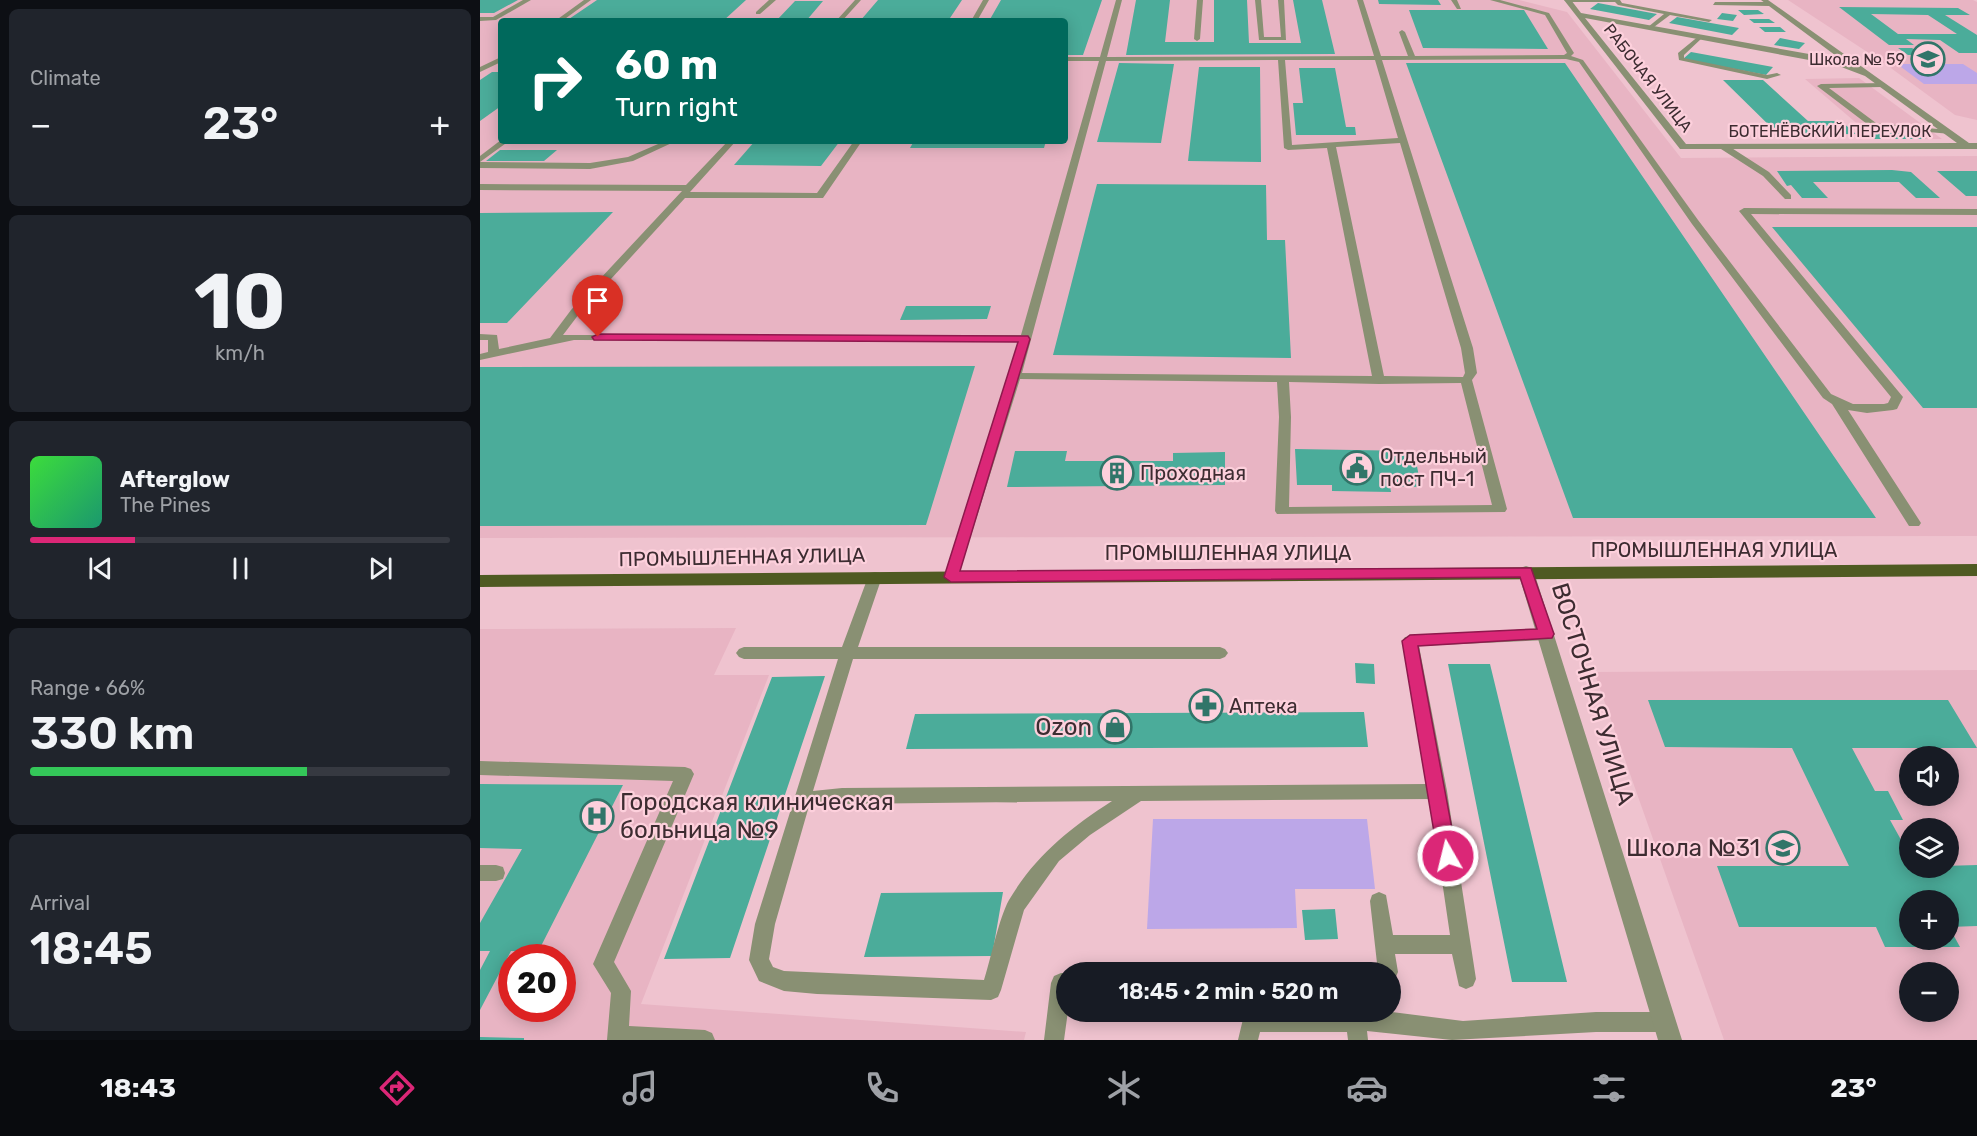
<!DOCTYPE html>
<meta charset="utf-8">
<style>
body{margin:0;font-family:Rubik,sans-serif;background:#20242c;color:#f1f3f6;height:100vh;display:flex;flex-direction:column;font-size:22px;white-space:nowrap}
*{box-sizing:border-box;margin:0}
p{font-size:20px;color:#9ea1a6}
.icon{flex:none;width:33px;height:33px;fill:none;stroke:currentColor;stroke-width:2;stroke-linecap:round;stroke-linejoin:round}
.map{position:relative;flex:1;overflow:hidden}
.details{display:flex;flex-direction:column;gap:9px;padding:9px;background:#0d0f14;width:480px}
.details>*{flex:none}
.guide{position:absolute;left:18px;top:18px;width:570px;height:126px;border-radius:6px;box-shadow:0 3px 15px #0003;background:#00695c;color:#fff;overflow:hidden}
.tools{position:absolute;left:1419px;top:746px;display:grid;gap:12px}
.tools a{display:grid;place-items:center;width:60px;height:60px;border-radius:50%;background:#171b24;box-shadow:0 3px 15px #0003;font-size:30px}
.speed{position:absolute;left:18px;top:944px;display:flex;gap:12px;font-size:30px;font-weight:700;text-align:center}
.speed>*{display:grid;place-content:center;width:78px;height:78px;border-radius:50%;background:#171b24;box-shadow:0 3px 15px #0003;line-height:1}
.speed .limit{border:9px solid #d22;background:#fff;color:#111}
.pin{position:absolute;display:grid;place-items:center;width:51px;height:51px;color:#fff;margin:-62px -26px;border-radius:50% 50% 50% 0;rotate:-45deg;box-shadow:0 0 6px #0007}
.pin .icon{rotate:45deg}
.me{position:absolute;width:66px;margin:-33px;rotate:352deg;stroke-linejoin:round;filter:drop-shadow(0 0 4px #0008)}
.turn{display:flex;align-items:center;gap:21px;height:126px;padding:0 18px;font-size:27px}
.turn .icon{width:78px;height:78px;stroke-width:2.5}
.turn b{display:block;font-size:42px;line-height:51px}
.big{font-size:45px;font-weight:600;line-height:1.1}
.details .widget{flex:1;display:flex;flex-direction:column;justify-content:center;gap:9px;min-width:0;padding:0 21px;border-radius:9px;background:#20242c}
.details .dial{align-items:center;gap:0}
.dial b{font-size:78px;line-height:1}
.song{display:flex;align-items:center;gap:18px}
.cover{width:72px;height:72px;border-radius:9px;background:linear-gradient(135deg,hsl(120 70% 55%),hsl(160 70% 35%))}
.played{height:6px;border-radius:3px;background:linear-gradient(90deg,#db2777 25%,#363941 25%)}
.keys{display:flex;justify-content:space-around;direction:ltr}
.heat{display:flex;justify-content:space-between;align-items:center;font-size:33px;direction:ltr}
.charge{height:9px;border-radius:4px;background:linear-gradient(90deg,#34c759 66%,#363941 0)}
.trip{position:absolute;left:576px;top:962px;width:345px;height:60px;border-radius:30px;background:#171b24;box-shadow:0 3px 15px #0003;font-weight:600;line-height:60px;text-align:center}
.tabs{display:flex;height:96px;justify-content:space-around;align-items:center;background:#090b0e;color:#9ea1a6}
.tabs .icon{width:42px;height:42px}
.tabs .active{color:#db2777}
.tabs b{font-size:27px;color:#f1f3f6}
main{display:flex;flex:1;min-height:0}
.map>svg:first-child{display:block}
</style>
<main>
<section class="details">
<div class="widget"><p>Climate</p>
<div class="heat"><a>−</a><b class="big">23°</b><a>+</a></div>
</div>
<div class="widget dial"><b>10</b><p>km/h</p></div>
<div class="widget">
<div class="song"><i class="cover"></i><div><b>Afterglow</b><p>The Pines</p></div></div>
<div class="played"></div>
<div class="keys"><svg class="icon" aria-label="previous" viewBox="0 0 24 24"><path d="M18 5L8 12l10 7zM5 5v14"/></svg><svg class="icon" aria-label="pause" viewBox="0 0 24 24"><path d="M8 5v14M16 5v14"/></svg><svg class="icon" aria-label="next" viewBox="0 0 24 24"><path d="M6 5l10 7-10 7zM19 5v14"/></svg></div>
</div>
<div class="widget"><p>Range · 66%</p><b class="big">330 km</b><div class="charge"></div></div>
<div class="widget"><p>Arrival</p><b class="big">18:45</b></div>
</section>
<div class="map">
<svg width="1497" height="1040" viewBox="0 0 1497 1040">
<rect width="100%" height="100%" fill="#efc3cf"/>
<path fill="#e8b4c3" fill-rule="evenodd" d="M0,0h1039l48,12 114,146 296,-2v380l-1497,2zM21,21h564v120h-564z
M1308,0h185l4,2v118l-22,-5 -71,-52z
M1379,78l83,61h-67l-70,-60z
M256,628l-22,47h55l-128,329 385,28 -2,8h-544v-411zM32,957h50v51h-50z
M1497,670v370h-253l-130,-368zM1430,756h38v39h-38zM1430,828h38v39h-38zM1430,900h38v39h-38zM1430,972h38v39h-38z"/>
<path fill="#bca7e8" d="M1417,64h66l14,9v11h-53z
M673,819h214l8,70h-80l2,39 -150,1z"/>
<path fill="#4bac9a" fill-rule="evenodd" d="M0,0h38l-24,13h-14z
M117,0h149l-23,21h-157z
M398,0h84l-14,21h-88z
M521,0h101l-19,55h-18v-34h-76z
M656,0h34l-5,42h49v-42h33l2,43h52l-8,-43h29l13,54 -209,1z
M898,0h60l3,5 -62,-1z
M315,1h28l-17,20h-30z
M1118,3l59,11 -8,6 -59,-11z
M1359,7l119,1 12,7h-25l32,20v18h-18l-19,-13 -34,-1 8,6h-25zM1391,14l57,1 29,19h-59z
M929,10h115l24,39 -125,-1z
M1258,10h20l6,4 -20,1z
M1242,13l15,2 -4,6 -16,-2z
M1197,17l62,11 -7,7 -63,-12z
M1269,19h20l6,4h-21z
M1279,27h21l6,5h-21z
M1300,38l25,5 -6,6 -25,-4z
M1418,48h14l11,7h-15z
M1211,52l82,15 -7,8 -83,-16z
M639,63l55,1 -13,79 -64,-1z
M926,63h159l311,455h-303z
M719,67h61l1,95 -73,-1z
M819,68h36l11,59h9l1,8h-60l-3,-32h10z
M12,72h9v34l-21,15v-41z
M1243,80h40l45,41h33l15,13 -77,1z
M1388,133h51l7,6h-51z
M275,141h85l-19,25 -87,-1z
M434,141h132l-2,7h-134z
M20,150h57l-13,11h-58z
M1412,170l19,2 29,26h-24l-17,-16h-86l15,16h-26l-11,-13 -4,1 -10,-15z
M1457,171h40v25h-11z
M617,184l169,1 1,55h18l6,118 -238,-3z
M133,212l-106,111h-27v-110z
M1292,227h205v181h-54z
M426,306h85l-4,13 -87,1z
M495,366l-49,159 -446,1v-159z
M815,449l119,2 7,36 -31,-1 1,6 -59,-1v-6h-35z
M535,451h52l-2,10h108v-8l52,-1v33l-218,2z
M875,663l19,1 1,20 -19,-1z
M968,664h42l77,318h-55z
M345,676l-95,282 -66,1 108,-282z
M1168,700h300l29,48h-125l23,43h13l15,29h-13l20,36v11l67,-2v61l-28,1 11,20h-75l-9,-20h-137l-22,-61h132l-57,-118 -127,-1zM1430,900h38v39h-38z
M884,712l4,35 -462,2 9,-35z
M0,784l143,1 -85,167 -27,-1 -31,59v-40l10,-19h-10v-28l42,-74 -42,-1z
M523,892l-11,64 -128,1 17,-64z
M855,909l3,30 -33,1 -3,-30z
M0,1037l44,1v2h-44z"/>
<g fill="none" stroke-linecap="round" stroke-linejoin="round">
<path fill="#899073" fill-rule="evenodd" d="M43,0h8l-35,20 -16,1v-4h13z
M104,0h7l-29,21h-7z
M289,0h7l-16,14h-4v-2z
M375,0h6l-19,21h-6z
M503,0h6l-12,21h-6z
M636,0h6l-15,57 267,-1 -17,-56h6l18,56h27l-9,-24 3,-2 3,2 10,24 149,-1 3,-2 -22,-38 -55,-15h10l49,13 25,40 -3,3 12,4 115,160 133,174 22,10h31l4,-1 3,-6 -152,-186 5,-3 233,1v6l-226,-1 152,183 -6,12 -4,1 -26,3 -19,-3 73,113 -2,3h-10l-77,-122 -9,-6 -131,-174 -113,-162 -13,-3 -184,1 91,288 4,25 -5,7 35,129 -2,3 -228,2 -2,-3 4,-94 -2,-35 -257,-3 -62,198 -2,4h-10l-2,-4 75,-236 -445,-1 -94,20v-6l8,-2v-12h-8v-6l17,1 2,14 51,-11 21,-28 111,-119 -202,-1v-6l206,1 42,-44h8l-46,51 127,1 37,-52h8l-39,57h-138l-106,116 -16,21h458l78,-274h-34v-4h35zM798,60l6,88 4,2 39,-2 45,228 -350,-3 84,-312zM805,60h90l23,78 -106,7zM920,143l61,205 4,25 -2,4 -79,-1 -48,-229zM809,382l90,2 82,-1 31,122 -203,2 2,-90z
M717,0h6l-3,39 -3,2 -3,-2z
M775,0h6l3,37h17l-3,-37h6l2,40h-27z
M971,0h6l4,9h-4z
M1084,0h56l2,3 90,17 -3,2 -39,-7 -20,15 -2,-3 16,-13 -46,-9 -3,-3h-48z
M1235,2h54l3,2 -3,2 -56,-1z
M1220,35l2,3 -18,17v3l83,17 10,-2 4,2 -14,4 -88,-19 -1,-7z
M21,57v5l-21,10v-5z
M1405,83v4h-3l-53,1 47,35 72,7 4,2 -1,2 -80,-7 -54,-41 4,-2z
M21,140l8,1 -29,21 110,1 38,-6 37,-16h11l-43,20 -43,8 -110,-1v-12z
M1241,145h6l42,27 22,23v4h-6l-22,-23 -42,-27z
M395,572l5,1 2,4 -24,70h362l5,2 3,4 -3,4 -5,2h-367l-40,132 29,-3 586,-4 -26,-143 3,-4 142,-9 5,2 3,4 -3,4 -5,2 -128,6 28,145 29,188 -3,7 -7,3 -7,-3 -7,-32h-57l3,18 -3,7 -5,2v-9h-12l-8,-71 2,-6 7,-3 7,3 7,40h57l-20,-136 -289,2 -51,34 -31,26 -35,49 -23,80 -3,7 -7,3 -174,-6 -33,-3 -25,-10 -10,-21 6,-36 83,-265h-94l-5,-2 -3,-4 3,-4 5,-2h98l26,-70 2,-4zM632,801c-42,27 -77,55 -103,99 -10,18 -18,58 -25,80l-200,-9 -11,-4 -4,-8 6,-35 34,-118 33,-2z
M0,761l205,6 6,2 3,5 -80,188 17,29 -2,35 76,4 7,3 3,7h-108l4,-47 -18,-29 80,-183 -193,-6z
M0,865h16l7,2 2,6 -2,6 -7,2h-16z
M581,973h5l2,38 -4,29h-20l7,-57 3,-7z
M904,1011l79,10 133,-9h69l7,3 3,7 -3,7 -7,3h-69l-144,8 -85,-9 1,9h-20l-1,-8h-87l-2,8h-20l6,-25 7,-3z"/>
<path fill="#899073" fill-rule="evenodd" d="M1084,0h7l10,13 228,41 38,10 -86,-64h7l201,143h8v6h-297zM1105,18l251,47 29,11 92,67 -271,1z
M1046,566l6,2 2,4 148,468h-24l-140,-468 2,-4z"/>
<path fill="#4f5a22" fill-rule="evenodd" d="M1497,564v12l-1497,11v-12z"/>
</g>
<path fill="#db2777" stroke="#8e194d" stroke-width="1.5" d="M118,334l430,2 2,3 -70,232 571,-3 23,66 -2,4 -134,8 39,210 -3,6 -6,3 -7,-3 -3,-6 -36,-215 8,-6 127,-6 -17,-52 -569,5 -7,-5 74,-235 -424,-2 -2,-3z"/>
<defs>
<g id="school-ring" transform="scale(1.725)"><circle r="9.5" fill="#fdd0dc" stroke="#317569" stroke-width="1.5"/><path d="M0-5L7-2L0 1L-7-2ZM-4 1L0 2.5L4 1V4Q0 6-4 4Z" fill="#317569"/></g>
<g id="civic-ring" transform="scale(1.725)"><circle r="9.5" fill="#fdd0dc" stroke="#317569" stroke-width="1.5"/><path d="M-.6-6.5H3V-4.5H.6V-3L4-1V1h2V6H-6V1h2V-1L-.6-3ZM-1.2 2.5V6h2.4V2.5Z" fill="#317569"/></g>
<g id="building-ring" transform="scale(1.725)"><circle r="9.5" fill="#fdd0dc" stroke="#317569" stroke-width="1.5"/><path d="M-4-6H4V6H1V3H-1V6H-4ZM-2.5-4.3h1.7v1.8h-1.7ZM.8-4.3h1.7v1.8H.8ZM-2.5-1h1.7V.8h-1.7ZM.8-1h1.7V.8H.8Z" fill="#317569"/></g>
<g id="pharmacy-ring" transform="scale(1.725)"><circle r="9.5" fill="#fdd0dc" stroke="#317569" stroke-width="1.5"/><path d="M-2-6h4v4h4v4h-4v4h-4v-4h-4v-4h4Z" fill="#317569"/></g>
<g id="shop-ring" transform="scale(1.725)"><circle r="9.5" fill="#fdd0dc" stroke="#317569" stroke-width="1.5"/><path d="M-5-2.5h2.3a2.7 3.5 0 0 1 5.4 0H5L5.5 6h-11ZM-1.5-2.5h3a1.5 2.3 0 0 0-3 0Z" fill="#317569"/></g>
<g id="hospital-ring" transform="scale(1.725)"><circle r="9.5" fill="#fdd0dc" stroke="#317569" stroke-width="1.5"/><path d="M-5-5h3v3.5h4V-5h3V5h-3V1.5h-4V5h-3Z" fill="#317569"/></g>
</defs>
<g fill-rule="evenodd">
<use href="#school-ring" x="1448" y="59"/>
<use href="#civic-ring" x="877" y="468"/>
<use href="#building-ring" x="637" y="473"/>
<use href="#pharmacy-ring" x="726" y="706"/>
<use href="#shop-ring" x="635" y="727"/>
<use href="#hospital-ring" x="117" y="816"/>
<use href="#school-ring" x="1303" y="848"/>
</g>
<g text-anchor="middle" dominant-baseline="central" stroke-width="4.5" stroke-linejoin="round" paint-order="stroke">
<g font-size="16" fill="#3d2c31" stroke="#fdd0dc" text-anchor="end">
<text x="1425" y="59">Школа № 59</text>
</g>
<g font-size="16" fill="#3d2c31" stroke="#fdd0dc">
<text transform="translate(1168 78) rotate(52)">РАБОЧАЯ УЛИЦА</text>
<text x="1350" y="131">БОТЕНЁВСКИЙ ПЕРЕУЛОК</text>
</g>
<g font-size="20" fill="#3d2c31" stroke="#fdd0dc" text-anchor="start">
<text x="900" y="456">Отдельный<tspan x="900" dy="23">пост ПЧ-1</tspan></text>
<text x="660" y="473">Проходная</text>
<text x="749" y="706">Аптека</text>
</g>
<g font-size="20" fill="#3d2c31" stroke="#fdd0dc">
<text x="1234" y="550">ПРОМЫШЛЕННАЯ УЛИЦА</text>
<text x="748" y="553">ПРОМЫШЛЕННАЯ УЛИЦА</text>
<text transform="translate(262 557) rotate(-1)">ПРОМЫШЛЕННАЯ УЛИЦА</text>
</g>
<g font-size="24" fill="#3d2c31" stroke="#fdd0dc">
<text transform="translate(1113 694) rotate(73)">ВОСТОЧНАЯ УЛИЦА</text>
</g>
<g font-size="24" fill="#3d2c31" stroke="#fdd0dc" text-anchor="end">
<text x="612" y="727">Ozon</text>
<text x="140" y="802" text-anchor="start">Городская клиническая<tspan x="140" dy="28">больница №9</tspan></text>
<text x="1280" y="848">Школа №31</text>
</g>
</g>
</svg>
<div class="tools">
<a><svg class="icon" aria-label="sound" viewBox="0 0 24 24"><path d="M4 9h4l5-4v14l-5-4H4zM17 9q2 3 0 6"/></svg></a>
<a><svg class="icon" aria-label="layers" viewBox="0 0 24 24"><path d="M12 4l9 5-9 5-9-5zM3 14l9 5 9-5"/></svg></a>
<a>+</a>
<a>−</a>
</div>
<div class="speed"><div class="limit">20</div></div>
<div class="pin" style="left:118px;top:337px;background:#d93025"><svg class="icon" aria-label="arrive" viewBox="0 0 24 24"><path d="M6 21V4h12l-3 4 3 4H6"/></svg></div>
<svg class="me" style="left:968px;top:856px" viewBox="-20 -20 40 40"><circle r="17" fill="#db2777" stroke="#fff" stroke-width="3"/><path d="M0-11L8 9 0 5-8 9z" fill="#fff"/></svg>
<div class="trip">18:45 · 2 min · 520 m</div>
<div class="guide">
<div class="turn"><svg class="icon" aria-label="right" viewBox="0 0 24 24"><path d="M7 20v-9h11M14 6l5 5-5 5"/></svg><div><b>60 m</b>Turn right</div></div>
</div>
</div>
</main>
<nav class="tabs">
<b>18:43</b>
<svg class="icon active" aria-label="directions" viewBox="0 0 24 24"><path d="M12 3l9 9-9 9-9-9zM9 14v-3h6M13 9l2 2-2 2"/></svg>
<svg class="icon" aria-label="music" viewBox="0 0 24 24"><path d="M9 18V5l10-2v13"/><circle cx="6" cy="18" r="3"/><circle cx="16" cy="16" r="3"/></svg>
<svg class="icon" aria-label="phone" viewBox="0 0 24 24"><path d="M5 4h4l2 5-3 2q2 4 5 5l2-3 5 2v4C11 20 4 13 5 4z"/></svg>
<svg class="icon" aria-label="climate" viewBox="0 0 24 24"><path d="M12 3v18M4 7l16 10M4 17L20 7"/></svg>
<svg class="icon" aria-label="car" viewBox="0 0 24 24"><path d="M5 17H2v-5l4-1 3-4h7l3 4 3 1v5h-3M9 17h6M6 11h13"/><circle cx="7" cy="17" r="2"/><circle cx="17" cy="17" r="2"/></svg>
<svg class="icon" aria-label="filters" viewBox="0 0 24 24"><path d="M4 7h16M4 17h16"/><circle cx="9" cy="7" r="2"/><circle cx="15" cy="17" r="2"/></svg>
<b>23°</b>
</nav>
